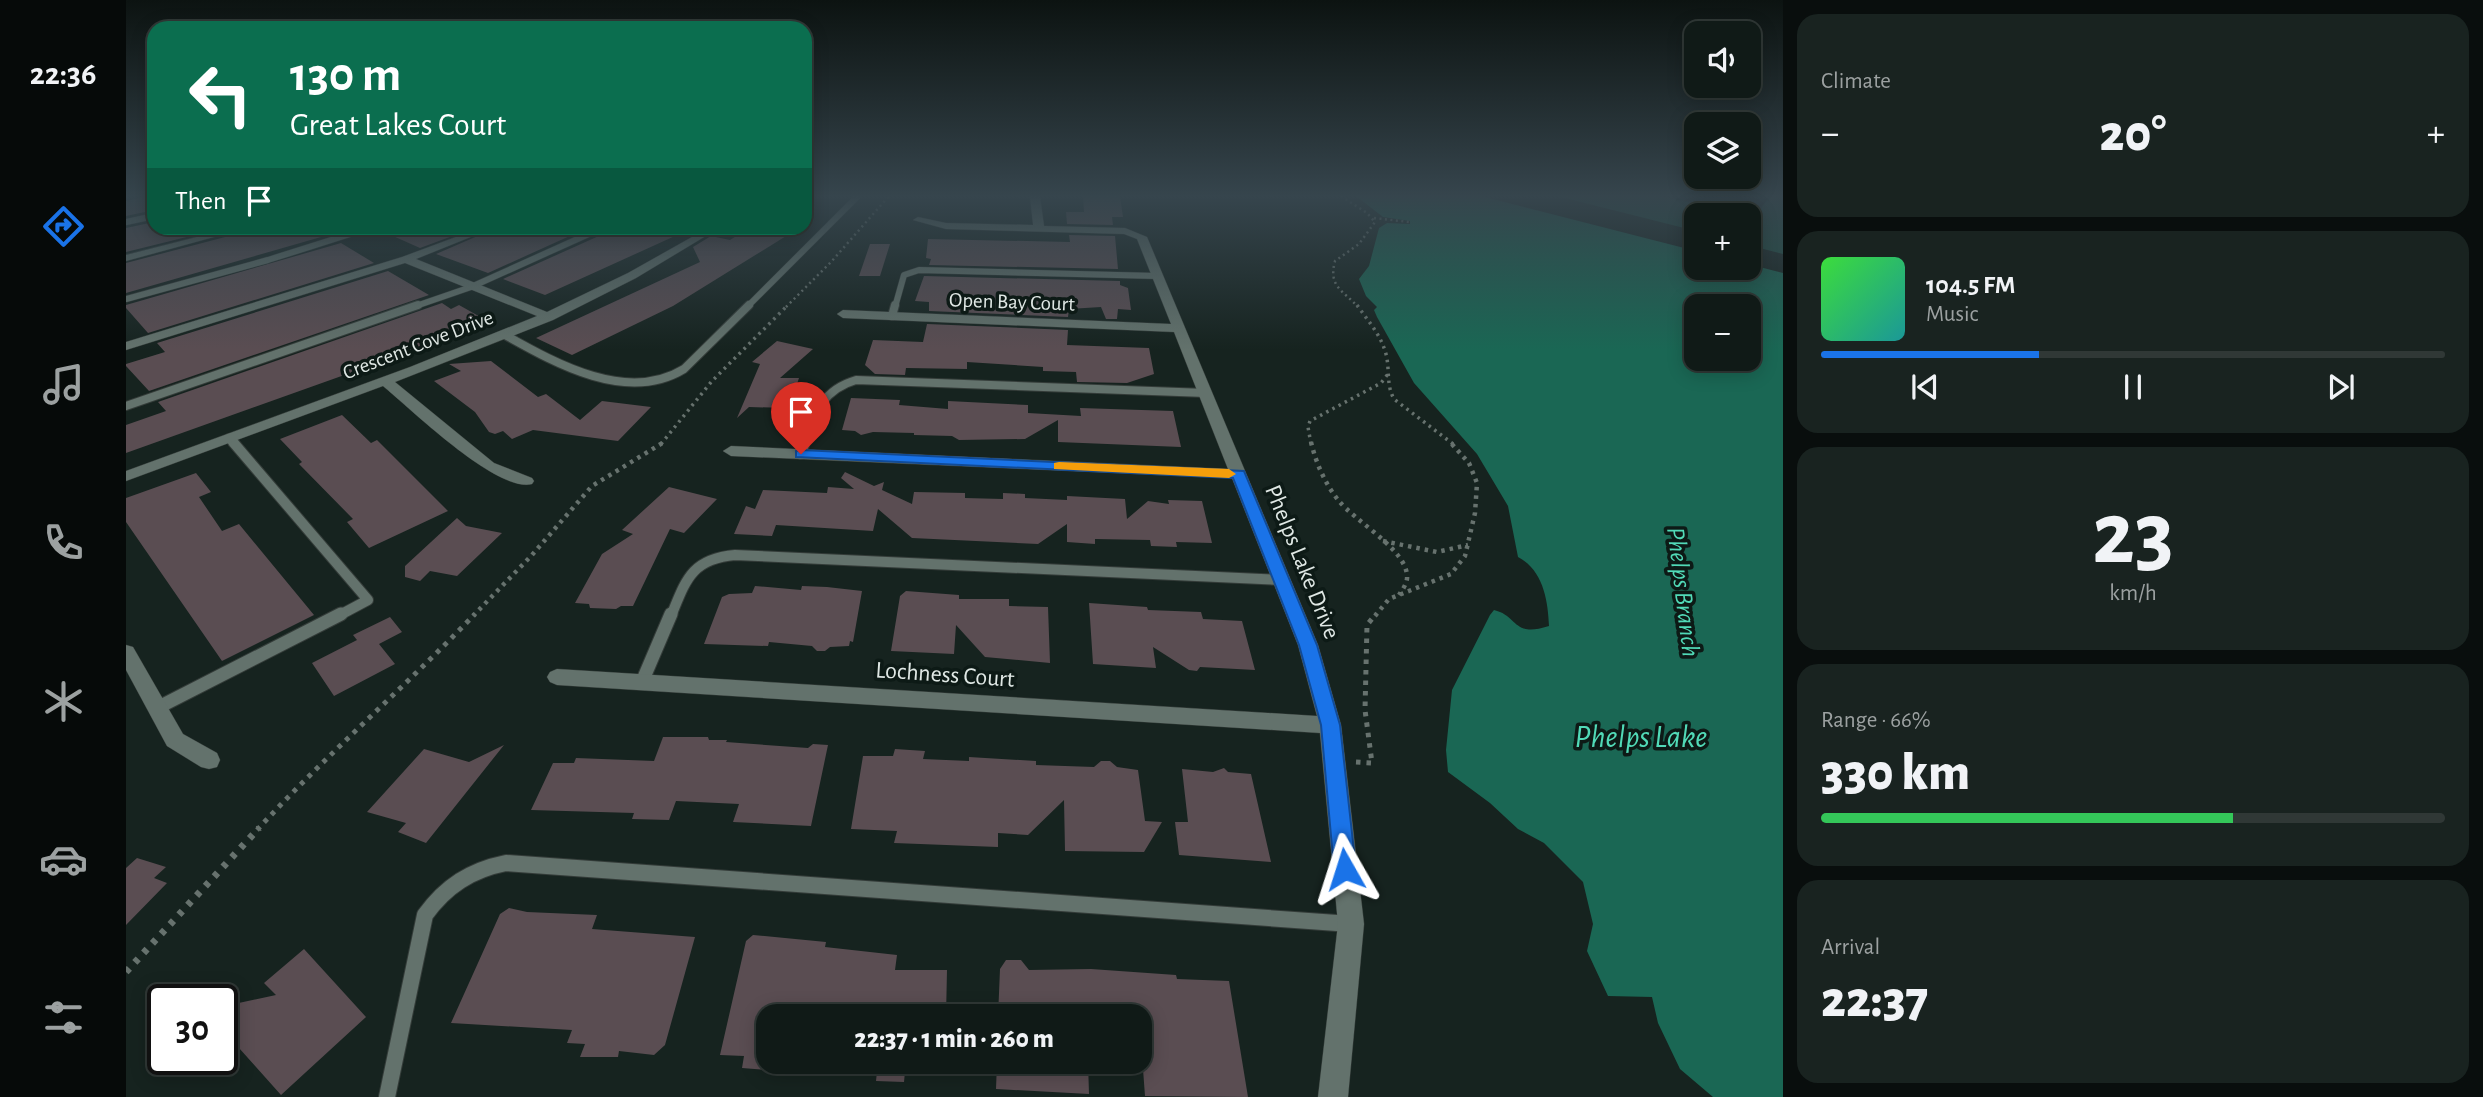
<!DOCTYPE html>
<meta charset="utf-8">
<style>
body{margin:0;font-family:"Alegreya Sans",sans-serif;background:#192320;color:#f1f3f6;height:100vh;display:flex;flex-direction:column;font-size:26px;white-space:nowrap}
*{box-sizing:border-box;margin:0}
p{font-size:23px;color:#9ca1a1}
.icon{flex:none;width:38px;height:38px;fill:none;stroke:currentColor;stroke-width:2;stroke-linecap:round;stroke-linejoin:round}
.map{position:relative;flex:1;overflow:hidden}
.details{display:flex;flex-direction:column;gap:14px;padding:14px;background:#090e0d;width:700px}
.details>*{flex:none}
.hud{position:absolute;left:21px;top:21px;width:665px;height:214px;border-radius:21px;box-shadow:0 4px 18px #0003,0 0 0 2px #303836;background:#0b6e4f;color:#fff;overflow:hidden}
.fabs{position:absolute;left:1558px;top:21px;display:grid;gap:14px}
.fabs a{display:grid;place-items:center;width:77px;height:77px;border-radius:14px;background:#101a17;box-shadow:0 4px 18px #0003,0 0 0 2px #303836;font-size:35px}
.speed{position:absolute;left:21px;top:984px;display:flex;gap:14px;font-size:35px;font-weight:700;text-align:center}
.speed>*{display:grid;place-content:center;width:91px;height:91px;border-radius:50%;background:#101a17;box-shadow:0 4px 18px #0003,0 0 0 2px #303836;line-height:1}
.speed .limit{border:4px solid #111;border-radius:10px;background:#fff;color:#111}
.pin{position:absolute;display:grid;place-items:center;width:60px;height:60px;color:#fff;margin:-72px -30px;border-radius:50% 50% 50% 0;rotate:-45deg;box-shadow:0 0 7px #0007}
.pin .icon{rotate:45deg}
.me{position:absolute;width:77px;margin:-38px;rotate:354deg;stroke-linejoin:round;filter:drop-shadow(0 0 5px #0008)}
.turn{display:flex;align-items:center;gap:24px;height:147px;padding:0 28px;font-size:32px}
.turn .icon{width:91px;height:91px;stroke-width:2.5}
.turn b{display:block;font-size:49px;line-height:60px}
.then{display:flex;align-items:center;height:66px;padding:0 28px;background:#0003;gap:14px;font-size:26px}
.big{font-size:52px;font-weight:800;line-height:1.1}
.details .card{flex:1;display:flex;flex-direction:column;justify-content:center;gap:10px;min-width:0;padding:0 24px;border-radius:21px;background:#192320}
.details .dial{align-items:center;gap:0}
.dial b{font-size:91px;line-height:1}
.song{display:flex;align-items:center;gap:21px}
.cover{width:84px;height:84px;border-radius:10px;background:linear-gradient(135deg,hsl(120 70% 55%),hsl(180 70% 35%))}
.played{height:7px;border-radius:4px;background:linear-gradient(90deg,#1a73e8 35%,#303836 35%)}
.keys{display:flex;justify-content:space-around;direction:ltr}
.heat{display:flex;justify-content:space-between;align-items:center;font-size:38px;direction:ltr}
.charge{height:10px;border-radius:5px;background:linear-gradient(90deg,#34c759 66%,#303836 0)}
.trip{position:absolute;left:630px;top:1004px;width:396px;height:70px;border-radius:21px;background:#101a17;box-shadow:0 4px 18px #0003,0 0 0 2px #303836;font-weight:800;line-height:70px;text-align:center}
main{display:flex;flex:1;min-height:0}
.menu{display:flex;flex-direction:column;width:126px;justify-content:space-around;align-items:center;background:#060a09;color:#9ca1a1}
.menu .icon{width:49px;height:49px}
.menu .selected{color:#1a73e8}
.menu b{font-size:32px;color:#f1f3f6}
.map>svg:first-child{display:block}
</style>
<main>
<nav class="menu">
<b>22:36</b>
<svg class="icon selected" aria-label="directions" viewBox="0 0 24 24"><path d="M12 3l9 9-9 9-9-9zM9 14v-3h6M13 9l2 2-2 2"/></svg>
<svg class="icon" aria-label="music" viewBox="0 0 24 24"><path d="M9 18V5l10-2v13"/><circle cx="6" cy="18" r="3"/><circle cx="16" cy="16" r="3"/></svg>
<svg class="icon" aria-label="phone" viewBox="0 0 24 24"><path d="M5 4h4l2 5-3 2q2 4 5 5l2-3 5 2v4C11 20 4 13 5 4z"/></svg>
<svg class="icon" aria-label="climate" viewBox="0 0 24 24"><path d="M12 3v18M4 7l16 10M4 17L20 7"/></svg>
<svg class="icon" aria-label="car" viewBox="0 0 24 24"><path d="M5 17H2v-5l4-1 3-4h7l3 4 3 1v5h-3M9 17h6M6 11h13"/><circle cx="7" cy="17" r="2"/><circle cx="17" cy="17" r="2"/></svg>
<svg class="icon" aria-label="filters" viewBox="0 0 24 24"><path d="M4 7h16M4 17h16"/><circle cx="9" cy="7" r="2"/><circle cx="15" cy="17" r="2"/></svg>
</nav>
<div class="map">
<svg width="1657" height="1097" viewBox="0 0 1657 1097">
<rect width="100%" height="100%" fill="#16231f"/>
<path fill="#1e5144" d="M1431,196h103l85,19h-49v16z
M1643,196h14v58l-35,-9v-29l8,1z"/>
<path fill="#1a6754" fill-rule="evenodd" d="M1230,196h125l215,55v17h52v-4l35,9v824h-70l-33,-28 -22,-46 -6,-26 -44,-1 -21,-45 6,-27 -10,-42 -39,-39 -26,-14 -28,-26 -42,-31 -2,-22 6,-60 38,-75 4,-5c25,6 18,28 55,16 -1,-26 -6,-56 -31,-69l-10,-51 -31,-52 -63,-71 -37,-66 -3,-7 3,-3 -11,-11 -7,-17 10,-13 10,-38 8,-5 23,1v-3l-27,-4zM1570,306h52v53h-52z"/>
<path fill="#5a4d52" d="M21,196h7v14l-28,6v-15z
M957,196h37l3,21h-11l1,8 -46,-1 -1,-12h18z
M28,222v6h69l-97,24v-24z
M124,228h65l13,7 -202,58v-30l122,-32z
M249,228h99l-54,20z
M370,228h74l13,2 -95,43 -52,-19z
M502,228h66l-7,2 8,2 -7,4 -2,-5 -141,64 -42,-16 98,-44 9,2z
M623,228h50l-126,78 -101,49 -36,-17 164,-76 -7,-15 18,-11 19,4z
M943,235l46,1 3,33 -189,-4 2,-6 -5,-1 2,-19 142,3z
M215,243l33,20 -226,70 -22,-25v-3z
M744,244h20l-10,32h-21z
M262,271l41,24 -280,96 -23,-25v-2l39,-12 -8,-9z
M798,276l196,5v4l8,3 3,22 -13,-1 -1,10h-11l-5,-12 -32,2 -1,8 -139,-6v-9l-14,-1z
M316,303l9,6 8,-4 25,14 -8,3 4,2 -61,24 -60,19 -9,6 -224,80v-28l40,-14 -8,-9z
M801,324l141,6 -1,15 82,3 5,26 -27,9 -50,-1 -1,-10 -33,-1v-4l-76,-5v7l-61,-1 -1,7 -30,-1 -10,-9 8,-25 50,2z
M651,341l36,8 -33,29h19l-10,30 -40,-1 -12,11 23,-54 -8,-2z
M365,361l47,36 8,-3 34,26 22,-19 49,6 -33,34 -85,-11 -21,9 -9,-8 -8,3 -6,-2 -14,-20 -41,-31 27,-10 -12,-7z
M725,398l49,2 -1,5 49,4v-8l80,4v8l53,3 -1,-8 93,3 8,36 -123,-5v-22l-33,19 -66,1 -7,-4 -38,-1v-2l-41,-1 -12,3 -6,-4 -13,-1z
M216,415l29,28 6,-3 71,71 -79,37 -22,-26 6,-3 -54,-55 3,-2 -22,-23z
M719,472l29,14 10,-4 -2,8 30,14 2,-12 51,1v5l38,1v-6l22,1v4l42,2v-4l58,3 2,20 21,-18 21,3 -1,-4 34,1 10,42 -36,-1 1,5 -26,-1 -1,-6 -55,-1v5l-28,-2v-18l-29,20 -126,-6 -34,-29 -5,22 -97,-6 -4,11 -38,-2 12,-28 9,3 8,-19 64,3 1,-6 26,2 -13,-11z
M70,473l15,19 -12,5 23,34 17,-7 75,91 -92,46 -96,-139v-24z
M543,487l48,12 -33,34 -14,-4 -37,77h-12l-5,3 -26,-1 -1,-4 -14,-1 27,-49 31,-20 -11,-4z
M331,518l9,8 36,7 -45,43 -27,-5 -10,10 -15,-4v-11z
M629,586l46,4 1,-4 25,1 35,4 -9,51 -3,-1 -1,5 -19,1 -5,4h-8l-5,-5 -43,-4 -1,4 -64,-2 18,-47 7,-3 23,-1z
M780,591l53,4v4h50v7l39,1 2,56 -65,-6 -29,-32 -2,29 -63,-3 9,-55z
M963,603l58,4 1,3 53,2 2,7 39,2 13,49 -55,-3 -3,4 -8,-1 -36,-23 3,21 -63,-4z
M264,617l12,15 -23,12 16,20 -61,32 -22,-33 45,-23 -4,-5z
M537,737h45l1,3h18l-1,2 82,6 5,-4 15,1 -17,81 -78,-4 6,-18 -63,-3 -7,19 -37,-1 2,-6 -103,-3 22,-47h21l2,-5 78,3z
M378,745l-78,98 -28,-11 8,-9 -39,-11 57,-63 45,13z
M769,749l30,2 -2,8 46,2v-4l67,4v4l58,2 7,-6h9l7,6 21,3 7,51 17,1 -18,30 -79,-1 -1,-51 -36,35 -30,-2v14l-104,-4 3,-12 -46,-2 12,-73h30z
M1098,768l4,4 23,2 20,88 -92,-7 -4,-33h13l-6,-53 31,3z
M11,858l29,9 -12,11 13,5 -41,42v-57z
M383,908l18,4 70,3 -5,14 103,8 -30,108 -11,10 -35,-4 -1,6h-38l5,-13 -18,-1 5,-13 -121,-7 49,-109z
M627,935l73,7 -1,5 72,8 -2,15h52l-1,47h-178v53l-26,-2 2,-12 -24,-1 26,-114z
M178,949l62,68 -85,78 -59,-66v-15l12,-10 42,-9 -12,-12z
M880,960h15l8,10 62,-1 85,6 1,4 52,2 19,116 -103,-1 -6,-81 -141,2 2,-48z
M752,1062h28l-2,20 -28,-1z
M871,1062h91l1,32 -93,-5z"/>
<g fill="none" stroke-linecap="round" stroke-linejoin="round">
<g stroke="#343c39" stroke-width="7">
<path id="lane-far4" d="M0,222l28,-6
M0,299l142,-39 101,-32
M287,307l58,-20 131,-59
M621,307l111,-111
M769,307l9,-32 15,-5 239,6"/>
</g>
<g stroke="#343c39" stroke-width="10">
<path id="lane-far3" d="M766,316l3,-11
M379,335c50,28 122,69 179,34l65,-64
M0,406l292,-101
M103,438l5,6
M678,444c11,-31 18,-54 52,-64l350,13"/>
</g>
<g stroke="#343c39" stroke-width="12">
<path id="lane-far2" d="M107,442l135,158 -30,16
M675,454l4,-12
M545,616c15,-36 20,-57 64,-61l547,25"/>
</g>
<g stroke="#343c39" stroke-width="15">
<path id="lane-far1" d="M516,682l29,-68
M31,708l184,-94"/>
</g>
<g stroke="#343c39" stroke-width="18">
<path id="lane" d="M261,1097l38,-182c21,-29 46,-45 81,-52l845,61"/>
</g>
<g stroke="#343c39" stroke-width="1">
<path id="street" d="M904,196h10l4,30 81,2 22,9 171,408 23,80 23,199 -16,173h-30l20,-173 -18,-191 -763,-48 -7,-3 -3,-5 3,-5 7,-3 760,47 -19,-71 -66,-167 -501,-22 -8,-5 8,-5 497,23 -54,-137 -331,-14 -6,-4 6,-4 328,14 -34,-85 -13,-5 -178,-5 -33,-9 5,-3 28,6 87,2z
M106,228h15l-121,33v-6z
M354,228h13l-77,31 131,53 81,-39 80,-45h11l-83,50 -83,42 -158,62 99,81 38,15 2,3 -2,3c-35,9 -121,-75 -149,-98l-257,95v-10l284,-104 127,-51 -132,-53 -279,87v-8l276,-85z
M0,645l7,2 50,87 34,19 3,7 -3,7 -8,2 -8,-2 -34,-21 -41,-76z"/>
</g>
<path stroke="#67726e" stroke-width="2.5" stroke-dasharray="2 3.5" stroke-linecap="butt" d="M1215,196l26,17 8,9 -16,22 -24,17c-7,26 8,29 23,46
M1248,218l35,4
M660,307l45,-45 58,-66"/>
<path stroke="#67726e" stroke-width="3.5" stroke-dasharray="2.5 4.5" stroke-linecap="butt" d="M1231,305c11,16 24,30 29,49 4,16 0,31 8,45l59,45
M535,444l51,-63 76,-76
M1185,444l-3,-17 2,-6 71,-38 7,-9"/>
<path stroke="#67726e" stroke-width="4.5" stroke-dasharray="3.5 5" stroke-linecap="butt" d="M1185,442c5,21 14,42 28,59 16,20 66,48 68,74 1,7 -4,14 -8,20
M1257,541l54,11 31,-7
M347,616l59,-61 60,-69 72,-44
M1249,616l14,-17 62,-25 14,-18 10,-43 2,-30 -8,-20 -19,-21"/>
<path stroke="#67726e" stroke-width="5" stroke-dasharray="4.5 6" stroke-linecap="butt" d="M1230,762l16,1 -7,-53 2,-85 9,-11
M131,830c69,-75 147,-142 218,-216"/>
<path stroke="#67726e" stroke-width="7" stroke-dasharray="5 8" stroke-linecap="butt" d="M0,972l133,-144"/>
<use href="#lane-far4" stroke="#63726c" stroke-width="6"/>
<use href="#lane-far3" stroke="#63726c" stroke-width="8"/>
<use href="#lane-far2" stroke="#63726c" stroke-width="10"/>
<use href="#lane-far1" stroke="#63726c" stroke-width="13"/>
<use href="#lane" stroke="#63726c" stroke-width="16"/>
<use href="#street" fill="#63726c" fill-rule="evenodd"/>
</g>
<linearGradient id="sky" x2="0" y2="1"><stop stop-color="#0c1311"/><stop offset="0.56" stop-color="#36454d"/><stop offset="1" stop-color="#36454d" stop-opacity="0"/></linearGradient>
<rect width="1657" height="350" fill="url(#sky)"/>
<path fill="#1a73e8" stroke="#114b97" stroke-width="2" d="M675,450l443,21 73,174 23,80 16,144 -3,8 -8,3 -8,-3 -3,-8 -13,-144 -22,-80 -66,-167 -437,-21v-6z"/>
<path fill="#f59e0b" d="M933,462l170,7 7,5 -7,4 -175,-9v-6z"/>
<g text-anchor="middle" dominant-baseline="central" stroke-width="7" stroke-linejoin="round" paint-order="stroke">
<g font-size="21" fill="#e0e8e5" stroke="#0d1a16">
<text transform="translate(886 302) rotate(2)">Open Bay Court</text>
<text transform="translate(292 345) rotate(-21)">Crescent Cove Drive</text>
</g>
<g font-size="24" fill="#e0e8e5" stroke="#0d1a16">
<text transform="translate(1176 562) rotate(68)">Phelps Lake Drive</text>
<text transform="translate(819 675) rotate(4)">Lochness Court</text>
</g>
<g font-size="26" font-style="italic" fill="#51dab7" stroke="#0d1a16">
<text transform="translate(1557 592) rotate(83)">Phelps Branch</text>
</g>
<g font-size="32" font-style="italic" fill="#51dab7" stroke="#0d1a16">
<text x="1515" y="737">Phelps Lake</text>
</g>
</g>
</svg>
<div class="fabs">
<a><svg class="icon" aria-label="sound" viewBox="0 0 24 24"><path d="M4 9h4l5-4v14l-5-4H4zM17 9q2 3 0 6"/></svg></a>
<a><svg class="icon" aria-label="layers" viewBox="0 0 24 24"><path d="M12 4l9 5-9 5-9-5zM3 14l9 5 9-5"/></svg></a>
<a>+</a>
<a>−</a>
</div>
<div class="speed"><div class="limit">30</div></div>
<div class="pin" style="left:675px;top:454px;background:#d93025"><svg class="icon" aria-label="arrive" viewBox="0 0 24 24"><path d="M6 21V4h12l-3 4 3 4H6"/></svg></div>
<svg class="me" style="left:1219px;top:869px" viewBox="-20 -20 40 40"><path d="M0-17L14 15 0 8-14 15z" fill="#1a73e8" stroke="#fff" stroke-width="4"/></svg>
<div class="trip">22:37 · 1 min · 260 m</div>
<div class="hud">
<div class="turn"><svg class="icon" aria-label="left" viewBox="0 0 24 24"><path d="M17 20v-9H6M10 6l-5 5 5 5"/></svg><div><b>130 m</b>Great Lakes Court</div></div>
<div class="then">Then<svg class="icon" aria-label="arrive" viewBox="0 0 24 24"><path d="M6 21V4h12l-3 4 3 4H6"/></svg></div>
</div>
</div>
<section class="details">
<div class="card"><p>Climate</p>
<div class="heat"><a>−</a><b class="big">20°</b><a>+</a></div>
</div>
<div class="card">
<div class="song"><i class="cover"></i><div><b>104.5 FM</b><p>Music</p></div></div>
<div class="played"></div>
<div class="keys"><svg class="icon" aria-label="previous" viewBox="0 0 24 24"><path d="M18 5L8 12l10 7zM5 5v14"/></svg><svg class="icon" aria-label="pause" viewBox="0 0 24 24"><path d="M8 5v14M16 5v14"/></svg><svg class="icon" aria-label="next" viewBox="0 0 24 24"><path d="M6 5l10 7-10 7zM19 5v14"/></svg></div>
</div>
<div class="card dial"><b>23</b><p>km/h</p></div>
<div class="card"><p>Range · 66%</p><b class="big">330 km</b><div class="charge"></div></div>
<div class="card"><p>Arrival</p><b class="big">22:37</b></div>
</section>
</main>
